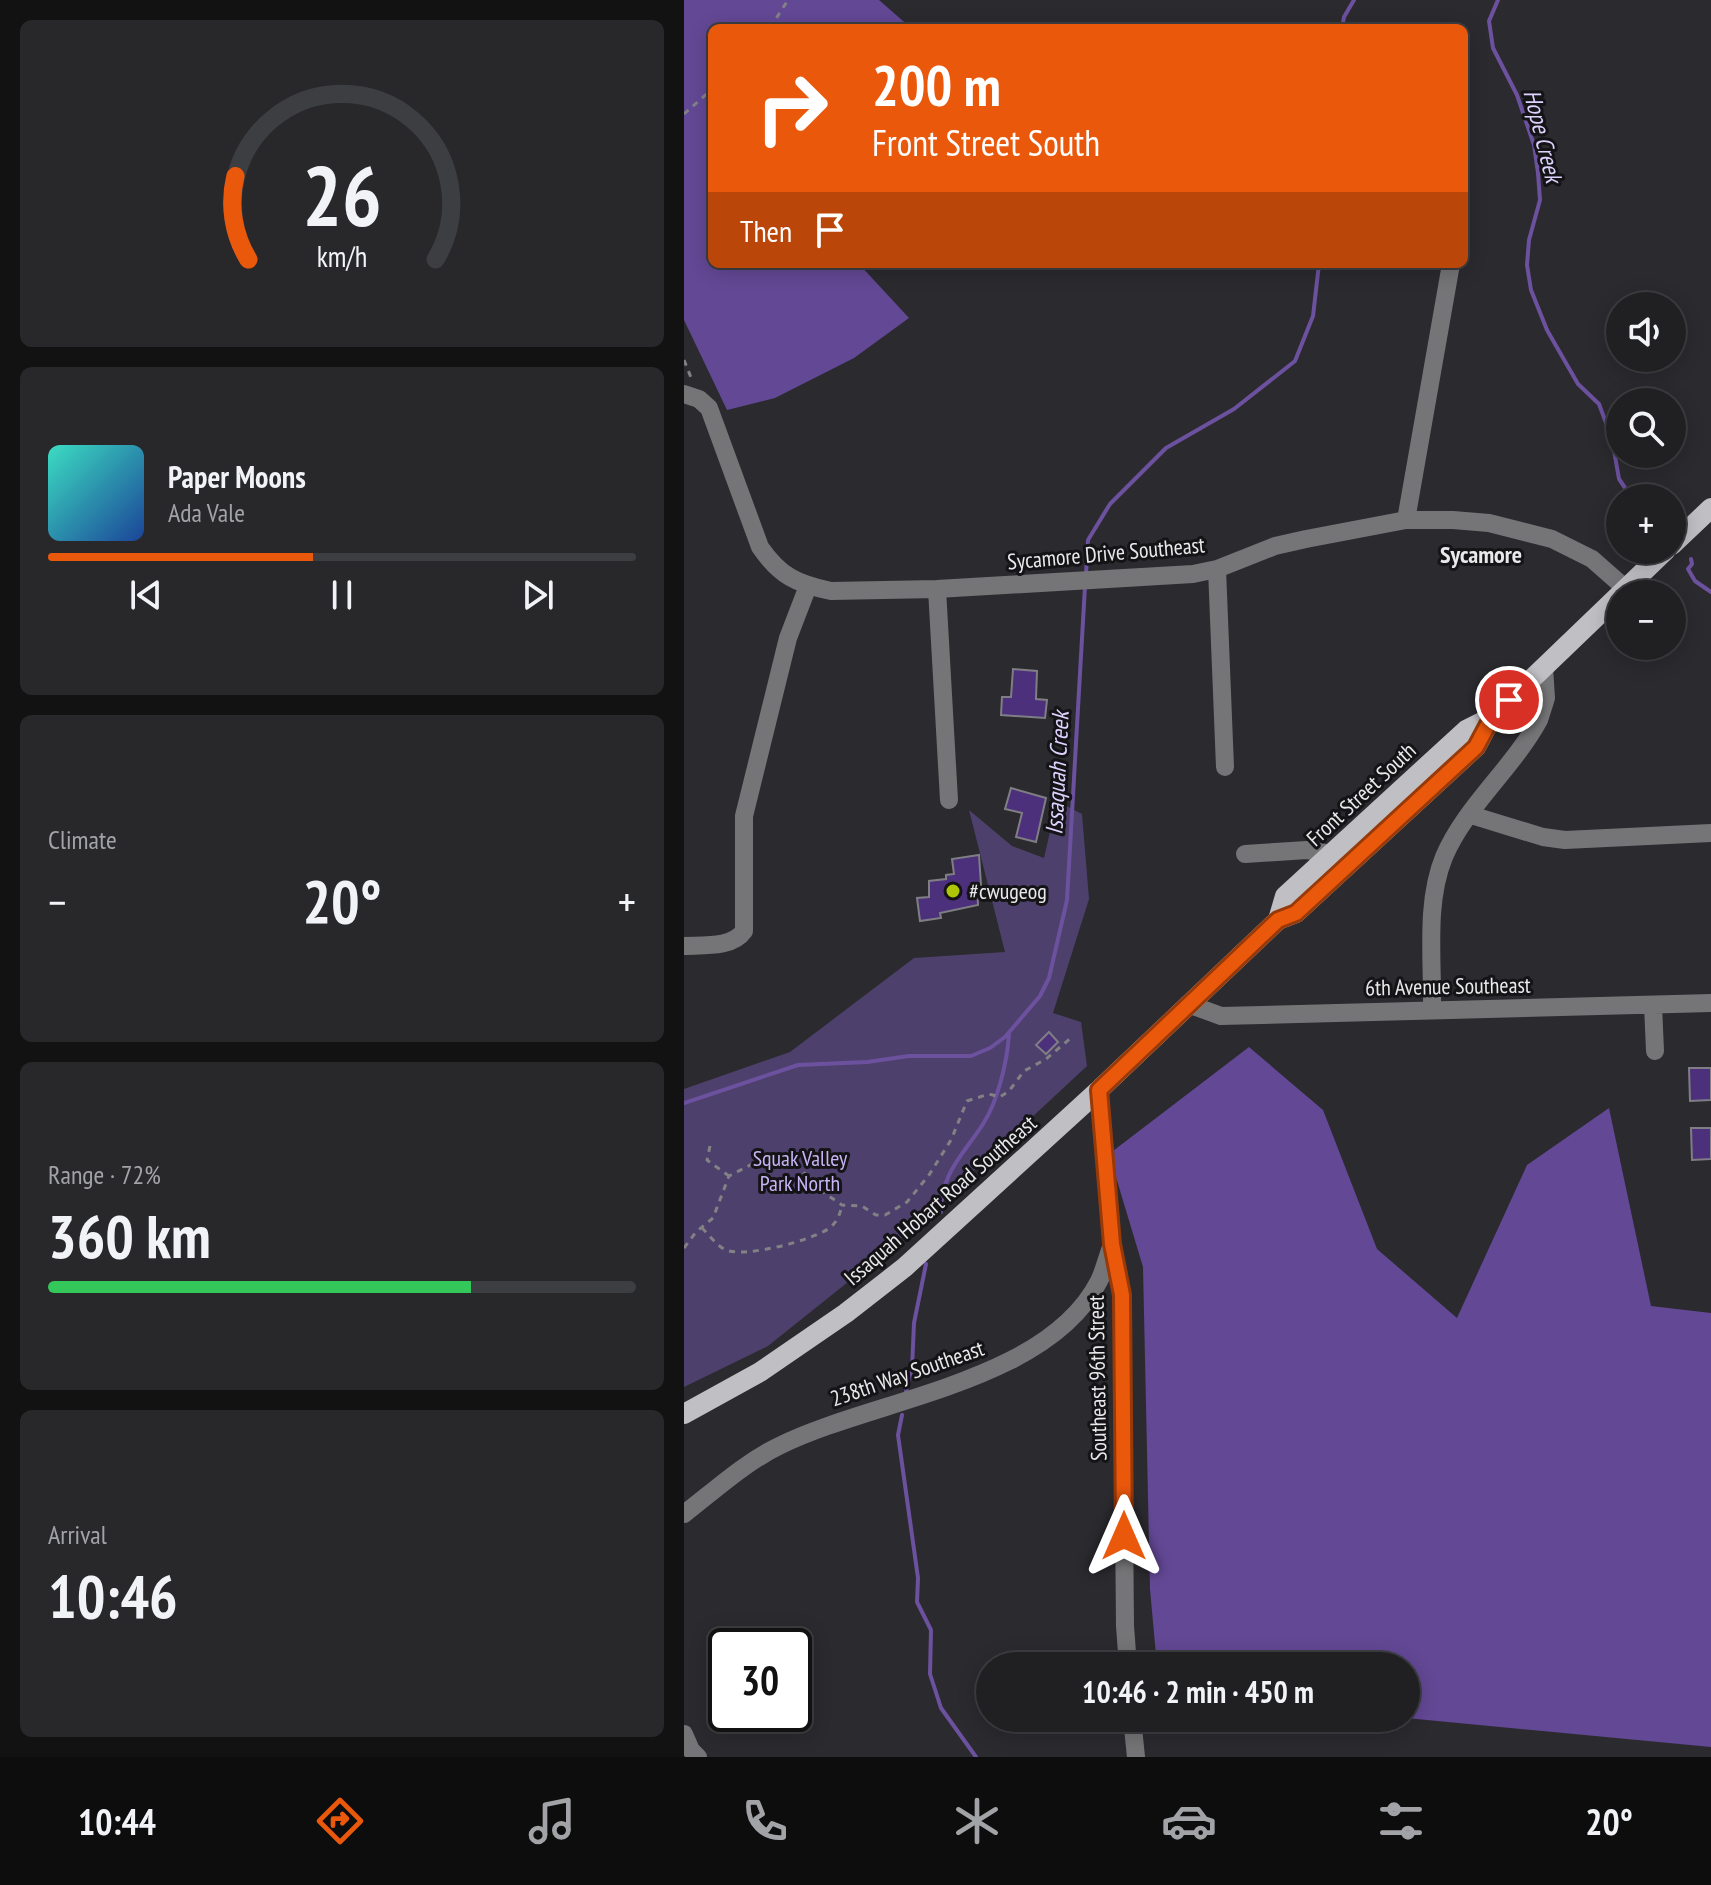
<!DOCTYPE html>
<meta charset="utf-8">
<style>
body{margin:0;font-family:"PT Sans Narrow",sans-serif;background:#28282b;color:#f1f3f6;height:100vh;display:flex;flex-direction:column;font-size:30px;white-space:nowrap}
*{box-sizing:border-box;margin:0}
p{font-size:26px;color:#a2a3a6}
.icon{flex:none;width:44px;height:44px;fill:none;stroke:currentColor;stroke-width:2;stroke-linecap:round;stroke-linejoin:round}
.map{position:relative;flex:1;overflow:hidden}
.details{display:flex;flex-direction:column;gap:20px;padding:20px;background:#121213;width:684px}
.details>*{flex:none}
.guide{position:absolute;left:24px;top:24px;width:760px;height:244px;border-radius:12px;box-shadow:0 4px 20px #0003,0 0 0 2px #3d3e41;background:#ea580c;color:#fff;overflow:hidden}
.tools{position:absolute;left:922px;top:292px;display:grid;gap:16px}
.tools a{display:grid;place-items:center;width:80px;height:80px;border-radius:50%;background:#202023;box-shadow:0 4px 20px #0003,0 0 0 2px #3d3e41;font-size:40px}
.speed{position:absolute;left:24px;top:1628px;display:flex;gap:16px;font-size:40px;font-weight:700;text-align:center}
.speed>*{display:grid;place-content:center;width:104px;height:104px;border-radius:50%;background:#202023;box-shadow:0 4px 20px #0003,0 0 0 2px #3d3e41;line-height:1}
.speed .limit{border:4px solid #111;border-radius:12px;background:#fff;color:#111}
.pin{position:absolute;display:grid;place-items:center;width:68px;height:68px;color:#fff;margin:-34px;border:4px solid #fff;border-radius:50%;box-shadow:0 2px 8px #0007}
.me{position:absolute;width:88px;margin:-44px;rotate:0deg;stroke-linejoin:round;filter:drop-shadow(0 0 6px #0008)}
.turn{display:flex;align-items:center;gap:28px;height:168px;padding:0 32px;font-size:36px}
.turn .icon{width:104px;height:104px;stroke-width:2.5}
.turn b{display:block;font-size:56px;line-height:68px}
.then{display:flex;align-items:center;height:76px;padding:0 32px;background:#0003;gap:16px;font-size:30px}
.big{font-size:60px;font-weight:700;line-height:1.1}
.details .card{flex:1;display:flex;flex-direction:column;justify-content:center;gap:12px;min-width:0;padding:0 28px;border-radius:12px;background:#28282b}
.details .dial{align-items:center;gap:0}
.dial svg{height:208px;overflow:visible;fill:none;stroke:#3d3e41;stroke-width:7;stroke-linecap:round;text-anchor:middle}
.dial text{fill:#f1f3f6;stroke:none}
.song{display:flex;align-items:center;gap:24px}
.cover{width:96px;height:96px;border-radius:12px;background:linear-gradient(135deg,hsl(170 70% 55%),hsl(220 70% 35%))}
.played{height:8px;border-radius:4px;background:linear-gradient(90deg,#ea580c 45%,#3d3e41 45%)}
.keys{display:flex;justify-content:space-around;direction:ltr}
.heat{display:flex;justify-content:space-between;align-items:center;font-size:44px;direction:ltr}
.charge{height:12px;border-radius:6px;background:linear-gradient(90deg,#34c759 72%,#3d3e41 0)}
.trip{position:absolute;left:292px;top:1652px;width:444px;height:80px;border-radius:40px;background:#202023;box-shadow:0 4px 20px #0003,0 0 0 2px #3d3e41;font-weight:700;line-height:80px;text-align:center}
.tab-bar{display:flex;height:128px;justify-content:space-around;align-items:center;background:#0d0d0e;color:#a2a3a6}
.tab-bar .icon{width:56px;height:56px}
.tab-bar .selected{color:#ea580c}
.tab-bar b{font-size:36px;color:#f1f3f6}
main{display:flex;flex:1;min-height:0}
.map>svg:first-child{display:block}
</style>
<main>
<section class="details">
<div class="card dial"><svg viewBox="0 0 100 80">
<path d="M14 69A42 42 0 1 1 86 69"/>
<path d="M14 69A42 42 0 0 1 9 37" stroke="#ea580c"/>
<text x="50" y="56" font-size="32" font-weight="700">26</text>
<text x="50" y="72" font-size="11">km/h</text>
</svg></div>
<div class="card">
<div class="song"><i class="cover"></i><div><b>Paper Moons</b><p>Ada Vale</p></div></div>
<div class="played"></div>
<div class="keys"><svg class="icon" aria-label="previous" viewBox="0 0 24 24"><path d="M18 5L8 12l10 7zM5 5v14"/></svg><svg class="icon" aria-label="pause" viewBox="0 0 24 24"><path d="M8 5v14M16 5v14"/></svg><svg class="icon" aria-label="next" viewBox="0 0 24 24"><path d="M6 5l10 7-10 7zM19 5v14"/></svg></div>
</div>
<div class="card"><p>Climate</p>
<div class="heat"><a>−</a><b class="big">20°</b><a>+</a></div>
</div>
<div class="card"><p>Range · 72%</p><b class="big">360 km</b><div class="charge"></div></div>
<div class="card"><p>Arrival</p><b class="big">10:46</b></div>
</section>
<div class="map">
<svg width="1027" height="1757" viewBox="0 0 1027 1757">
<rect width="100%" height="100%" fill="#2b2a2f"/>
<path fill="#4e406c" d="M373,801l25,13 7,85 -36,114 28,9 6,44 -194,180 -125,100 -84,41v-298l106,-37 124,-94 91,-6 -36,-142 43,36 32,12z"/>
<path fill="#634895" d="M0,0h195l32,28h-199v236h147l50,54 -55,40 -79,40 -48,12 -43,-90z
M565,1047l74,63 54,139 80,69 70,-153 82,-57 42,198 60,7v434l-305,-29v-52h-249l-7,-77 -7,-322 -34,-113z"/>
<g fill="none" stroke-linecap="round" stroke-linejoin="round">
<path stroke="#6c519f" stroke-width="4" d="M814,0l-9,21 4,27 24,47 17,50 4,28 2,27 -11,40 -2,25 4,25 16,40 31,54 21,20 13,35 7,40 13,19
M658,28l2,-11 10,-17
M1007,559l1,5 -4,5 7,12 16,11
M402,574l2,-34 22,-36 56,-56 68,-39 61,-48 18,-45 6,-52
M0,1103l114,-38 69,-3 42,-6h62l19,-8 15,-11 35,-41 9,-18 18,-78 18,-314
M257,1212c0,-40 23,-58 42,-88 15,-23 24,-62 26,-89
M222,1391l6,-23 2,-45 12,-59
M218,1415l-4,20 20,143 -1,24 14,28 -1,44 11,34 35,49"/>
</g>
<path fill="#4c307b" stroke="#7f7e84" stroke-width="2" d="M329,669l24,2 -1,28 11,1 -2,18 -44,-3 1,-18h9z
M327,788l35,10 -10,44 -20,-5 6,-24 -17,-4z
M295,855l2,30h-4l1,20 -38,8 1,5 -21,3 -3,-23 12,-1v-16l17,-2v-4l8,-1 -2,-15z
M365,1032l9,10 -12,12 -10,-9z
M1005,1068h22v32l-21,1z
M1007,1128h20v31l-19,1z"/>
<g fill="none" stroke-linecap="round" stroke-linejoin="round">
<path stroke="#828185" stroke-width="3" stroke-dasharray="6 6" stroke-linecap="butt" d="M86,28l18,-28
M0,114l28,-25
M0,360l8,20
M26,1146l-3,14 22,16
M18,1228c7,7 15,18 24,22 19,8 89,-10 105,-23 7,-7 9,-13 11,-22
M0,1248l12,-16 17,-14 16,-42 25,-13 41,1 28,28 19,13 20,1 14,9h9l22,-13 22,-27 22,-35 16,-39 22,-7 11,3 9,-6 15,-20 22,-12 26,-22"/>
<path stroke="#757577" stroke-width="18" d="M0,394l15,5 10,9 51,139c20,29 37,37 71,44l106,-2 256,-15 24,-5 58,-23 31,-7 100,-19h47l36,3 63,16 40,20 33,29
M722,520l45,-256
M533,569l8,198
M253,589l12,211
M787,815l72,22 22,3 146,-7
M561,854l62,-4 24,4
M0,946c20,-1 48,2 60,-15v-115l44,-178 20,-52
M504,1004l33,12 490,-13
M969,1005l2,46
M748,1010c1,-49 -7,-107 12,-153 21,-50 69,-89 95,-137l7,-22 -2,-31
M415,1090l13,154 10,51 3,331 3,40
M0,1514c30,-23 60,-51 95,-68 94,-47 268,-63 320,-165 5,-10 8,-23 12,-34
M448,1718l4,39
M0,1734l7,16 7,7"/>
<path stroke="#c0bfc4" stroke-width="20" d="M988,545l39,-37
M594,920l7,-24 181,-166 26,-13 174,-167
M0,1414l76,-42 86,-59 59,-46 194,-177 179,-170 18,-7 180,-166 16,-30"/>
</g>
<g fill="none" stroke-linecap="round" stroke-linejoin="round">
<g stroke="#983908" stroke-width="20">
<path id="route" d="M440,1536l-2,-241 -10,-51 -13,-154 179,-170 18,-7 180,-166 16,-30 17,-17"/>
</g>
<use href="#route" stroke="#ea580c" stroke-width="14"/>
</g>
<circle fill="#afc507" stroke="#141315" stroke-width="3" cx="269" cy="891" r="8"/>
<g text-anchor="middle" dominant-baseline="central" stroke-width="6" stroke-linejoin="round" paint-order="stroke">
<g font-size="22" fill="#e9e8eb" stroke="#141315">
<text transform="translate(422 553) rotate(-5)">Sycamore Drive Southeast</text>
<text transform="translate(677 794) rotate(-43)">Front Street South</text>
<text transform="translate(764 986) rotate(-1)">6th Avenue Southeast</text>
<text transform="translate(256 1200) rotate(-41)">Issaquah Hobart Road Southeast</text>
<text transform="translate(223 1373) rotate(-19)">238th Way Southeast</text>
<text transform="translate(413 1378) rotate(-91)">Southeast 96th Street</text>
</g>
<g font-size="22" fill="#e9e8eb" stroke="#141315" text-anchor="start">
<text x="285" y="891">#cwugeog</text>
</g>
<g font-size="22" fill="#c6b4f4" stroke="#141315">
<text x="116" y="1158">Squak Valley<tspan x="116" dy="25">Park North</tspan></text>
</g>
<g font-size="24" font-style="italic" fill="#ddd1fd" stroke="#141315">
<text transform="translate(859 136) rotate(76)">Hope Creek</text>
<text transform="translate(373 773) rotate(-87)">Issaquah Creek</text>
</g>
<g font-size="24" font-weight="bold" fill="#e9e8eb" stroke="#141315">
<text x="797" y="554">Sycamore</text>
</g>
</g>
</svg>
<div class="tools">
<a><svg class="icon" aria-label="sound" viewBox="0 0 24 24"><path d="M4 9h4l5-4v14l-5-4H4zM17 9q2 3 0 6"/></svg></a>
<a><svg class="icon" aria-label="search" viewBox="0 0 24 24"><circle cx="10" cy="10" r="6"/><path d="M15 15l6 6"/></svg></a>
<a>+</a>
<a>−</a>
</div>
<div class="speed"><div class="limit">30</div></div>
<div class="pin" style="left:825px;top:700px;background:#d93025"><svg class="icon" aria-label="arrive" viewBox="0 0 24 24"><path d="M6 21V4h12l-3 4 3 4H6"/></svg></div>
<svg class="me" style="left:440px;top:1536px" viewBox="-20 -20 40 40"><path d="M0-17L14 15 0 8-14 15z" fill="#ea580c" stroke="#fff" stroke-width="4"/></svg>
<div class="trip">10:46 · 2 min · 450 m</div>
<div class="guide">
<div class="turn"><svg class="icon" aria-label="right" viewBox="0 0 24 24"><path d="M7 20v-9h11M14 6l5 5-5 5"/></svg><div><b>200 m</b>Front Street South</div></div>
<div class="then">Then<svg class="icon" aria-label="arrive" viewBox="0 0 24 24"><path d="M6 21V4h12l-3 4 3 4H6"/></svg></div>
</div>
</div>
</main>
<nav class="tab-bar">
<b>10:44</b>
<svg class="icon selected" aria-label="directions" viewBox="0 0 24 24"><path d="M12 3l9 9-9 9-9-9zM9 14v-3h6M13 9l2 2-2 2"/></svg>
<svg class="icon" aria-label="music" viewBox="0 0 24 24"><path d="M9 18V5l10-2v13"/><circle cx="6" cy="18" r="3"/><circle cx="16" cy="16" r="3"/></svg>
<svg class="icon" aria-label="phone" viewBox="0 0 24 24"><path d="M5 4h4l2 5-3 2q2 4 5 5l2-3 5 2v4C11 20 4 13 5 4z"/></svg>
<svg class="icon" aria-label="climate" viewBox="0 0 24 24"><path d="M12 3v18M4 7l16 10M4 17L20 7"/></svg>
<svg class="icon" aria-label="car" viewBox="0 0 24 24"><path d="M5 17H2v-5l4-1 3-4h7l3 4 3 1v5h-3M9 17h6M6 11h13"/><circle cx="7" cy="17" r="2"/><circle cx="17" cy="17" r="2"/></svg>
<svg class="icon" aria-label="filters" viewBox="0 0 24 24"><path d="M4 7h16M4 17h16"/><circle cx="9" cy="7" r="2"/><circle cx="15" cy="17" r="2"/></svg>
<b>20°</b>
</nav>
